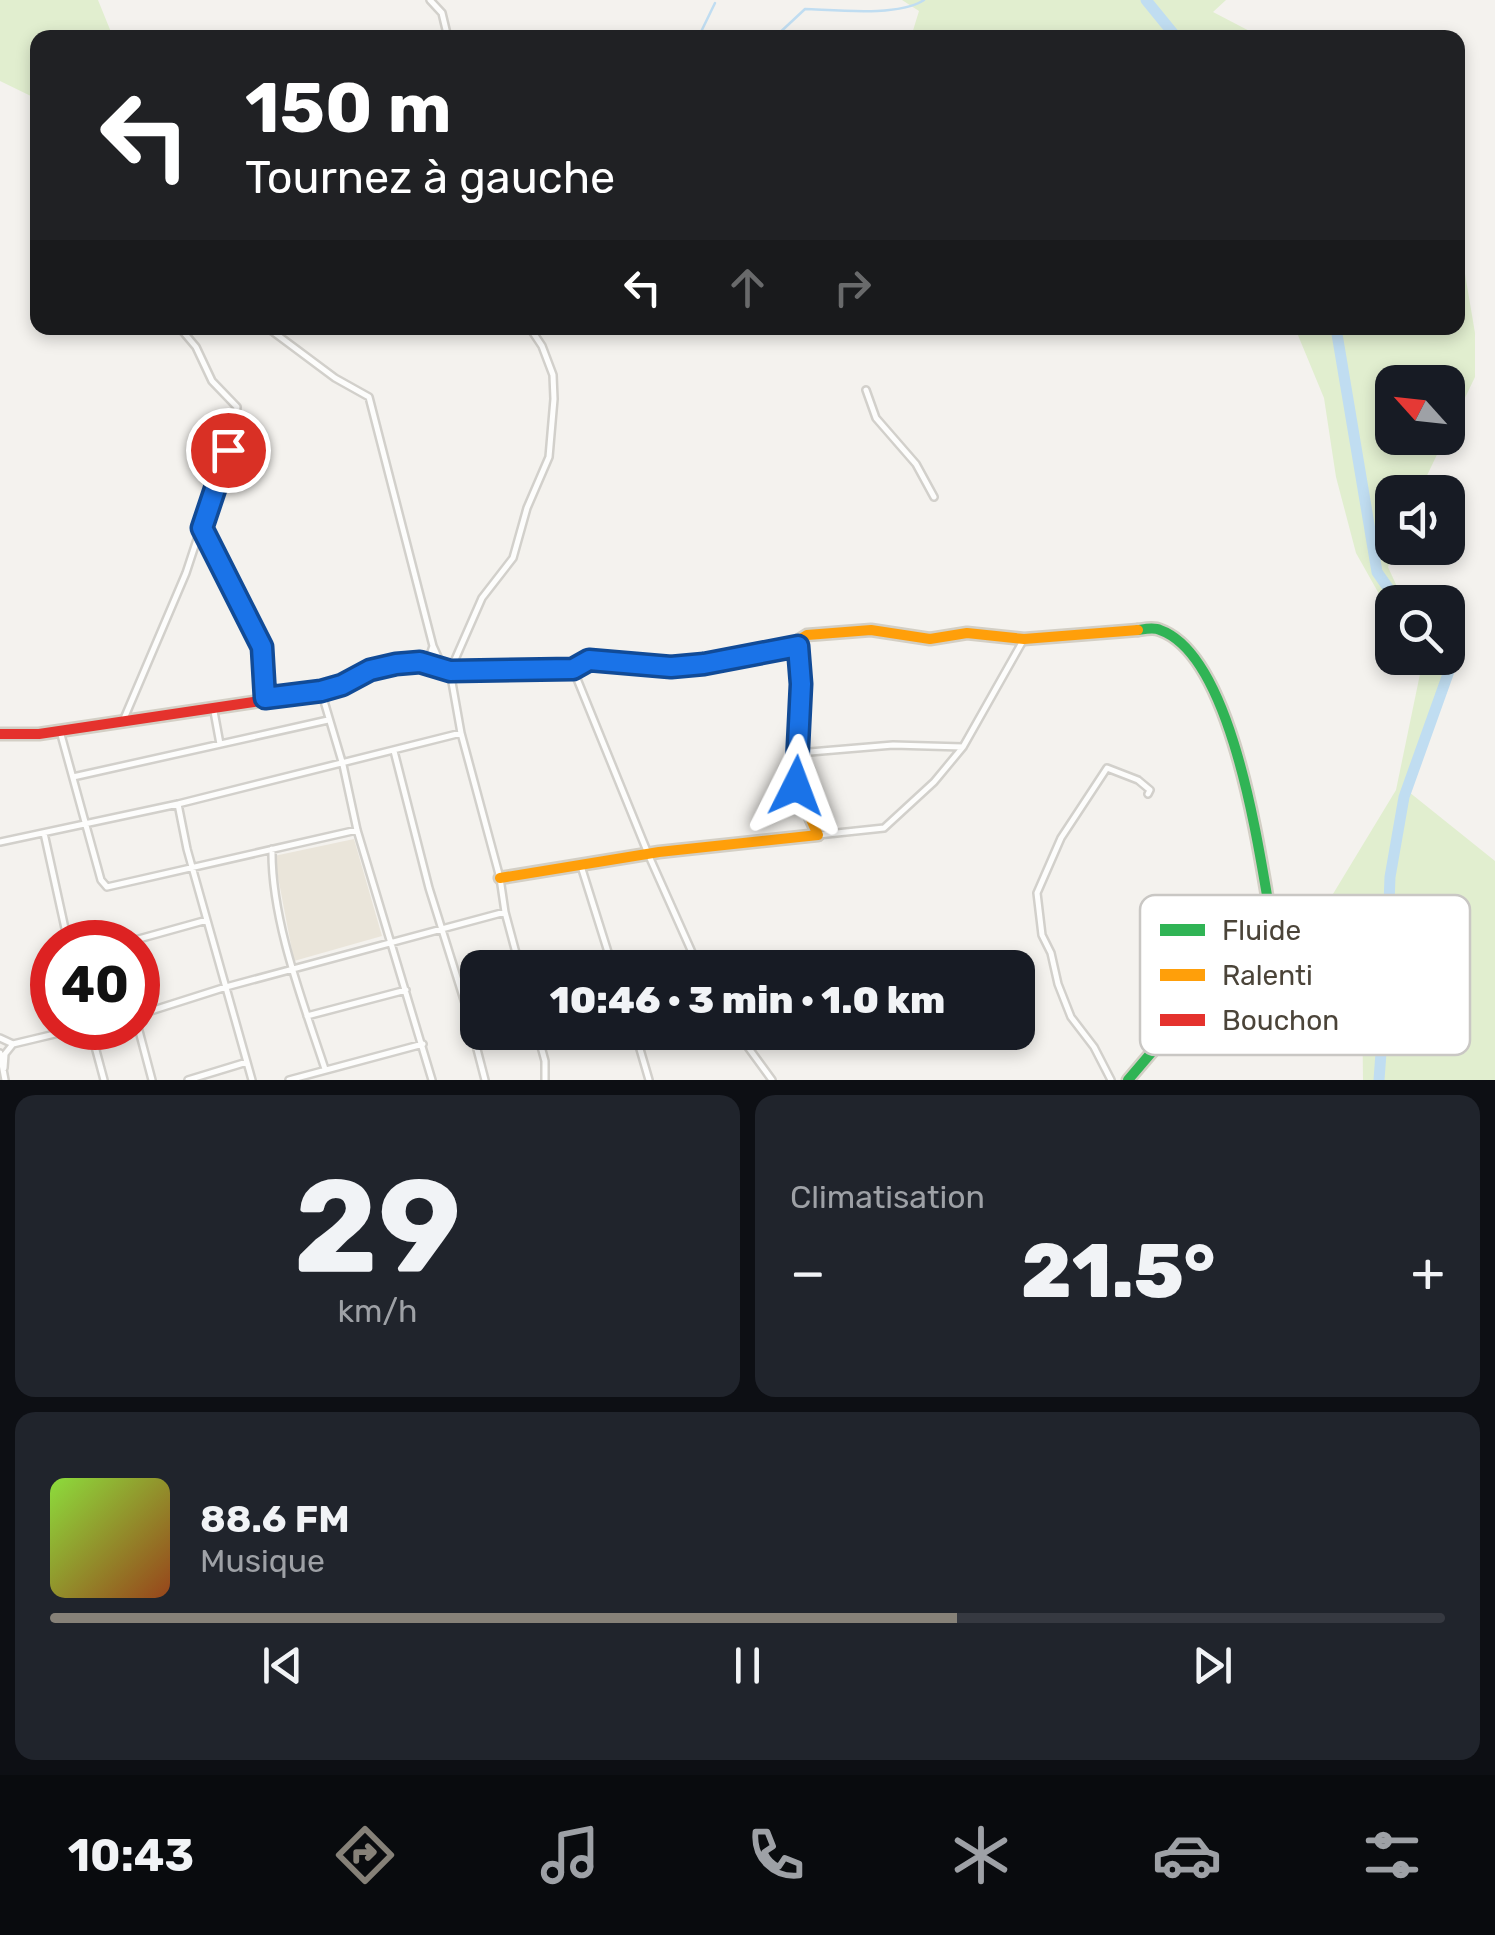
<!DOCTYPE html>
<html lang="fr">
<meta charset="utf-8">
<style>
body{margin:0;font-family:Rubik,sans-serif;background:#20242c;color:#f1f3f6;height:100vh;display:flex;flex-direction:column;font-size:38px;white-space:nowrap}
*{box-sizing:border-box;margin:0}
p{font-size:32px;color:#9ea1a6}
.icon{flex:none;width:55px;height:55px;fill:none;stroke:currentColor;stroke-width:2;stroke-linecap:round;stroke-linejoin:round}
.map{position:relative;height:1080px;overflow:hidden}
.details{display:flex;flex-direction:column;gap:15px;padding:15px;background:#0d0f14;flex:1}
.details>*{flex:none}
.banner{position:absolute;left:30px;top:30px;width:1435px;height:305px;border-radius:20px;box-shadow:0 5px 15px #0003;background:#202124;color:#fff;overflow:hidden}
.needle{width:65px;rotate:297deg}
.fabs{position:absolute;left:1375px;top:365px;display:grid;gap:20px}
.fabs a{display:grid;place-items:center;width:90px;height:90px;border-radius:20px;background:#171b24;box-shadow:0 5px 15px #0003;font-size:50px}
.speed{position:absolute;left:30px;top:920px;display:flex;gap:20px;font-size:50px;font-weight:700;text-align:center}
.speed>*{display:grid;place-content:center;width:130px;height:130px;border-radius:50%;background:#171b24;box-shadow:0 5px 15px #0003;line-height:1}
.speed .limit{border:15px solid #d22;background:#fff;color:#111}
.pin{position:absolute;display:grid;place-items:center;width:85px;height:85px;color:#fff;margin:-42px;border:5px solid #fff;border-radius:50%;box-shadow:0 2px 10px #0007}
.me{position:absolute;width:110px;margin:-55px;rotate:3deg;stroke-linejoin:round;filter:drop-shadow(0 0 8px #0008)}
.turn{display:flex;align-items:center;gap:35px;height:210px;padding:0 50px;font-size:45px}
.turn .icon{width:130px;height:130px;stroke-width:2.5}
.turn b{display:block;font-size:70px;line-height:85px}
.lanes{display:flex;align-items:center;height:95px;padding:0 50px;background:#0003;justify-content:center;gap:50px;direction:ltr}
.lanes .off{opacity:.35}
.big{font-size:75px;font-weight:800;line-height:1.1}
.details .widget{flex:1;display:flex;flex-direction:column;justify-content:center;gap:15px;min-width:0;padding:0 35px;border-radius:20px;background:#20242c}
.details .dial{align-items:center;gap:0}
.dial b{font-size:130px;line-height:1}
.song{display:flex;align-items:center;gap:30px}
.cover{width:120px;height:120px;border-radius:15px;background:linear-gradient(135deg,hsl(90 70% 55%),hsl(20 70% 35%))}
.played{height:10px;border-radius:5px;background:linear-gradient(90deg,#868178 65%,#363941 65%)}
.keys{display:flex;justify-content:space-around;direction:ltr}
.heat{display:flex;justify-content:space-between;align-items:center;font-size:55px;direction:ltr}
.details .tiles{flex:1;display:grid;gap:15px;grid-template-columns:1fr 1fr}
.widget:last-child{grid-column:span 2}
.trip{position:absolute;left:460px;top:950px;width:575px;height:100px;border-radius:20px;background:#171b24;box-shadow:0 5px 15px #0003;font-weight:800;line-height:100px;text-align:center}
.tab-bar{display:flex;height:160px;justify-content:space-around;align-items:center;background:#090b0e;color:#9ea1a6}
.tab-bar .icon{width:70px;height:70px}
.tab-bar .on{color:#868178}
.tab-bar b{font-size:45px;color:#f1f3f6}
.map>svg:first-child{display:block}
</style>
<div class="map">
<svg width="1495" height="1080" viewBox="0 0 1495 1080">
<rect width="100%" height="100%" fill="#f4f2ee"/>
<path fill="#eae5da" d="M354,839l28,97 -88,25 -20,-105z"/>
<path fill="#e1eecf" d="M0,0h98l15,37 -75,1 -1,61 -37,-18z
M902,0h324l-13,12 48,25h-350l8,-26z
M1458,185l5,77 12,71v44l-27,56v-51h-56v56h53l-26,54h-27v56h3l-7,19 16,35h-12v15l-36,-64 -20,-76 -12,-79 -29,-70h163z
M1448,633l8,25 -13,43 -34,91 86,69v219h-132l-1,-82 -46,-76 80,-132 24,-116 -8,-16h36z"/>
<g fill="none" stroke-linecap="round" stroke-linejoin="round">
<path stroke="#c0ddf1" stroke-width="2.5" d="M698,38l17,-35
M774,38l31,-29c30,1 94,8 119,-9"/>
<path stroke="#c0ddf1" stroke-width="11" d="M1146,0l31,38
M1336,328l41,244 21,30
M1379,1080l7,-95 4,-108 14,-80 49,-137 -5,-18"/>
<g stroke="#d2d0cb" stroke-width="10">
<path id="street" d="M430,0l12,13 6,25
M268,328l67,50 34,19 64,249 -3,9 -9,6
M866,390l10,28 40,46 18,33
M202,528l60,119 3,51
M433,646l10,22
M573,669l76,187 50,112
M321,691l22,74 14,65 75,250
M213,706l7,38
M123,721l63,-148 49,-149 2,-17 -25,-26 -16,-34 -16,-19
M60,731l41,149 6,7 250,-57
M394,751l35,137 36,115 20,77
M798,753l95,-8 70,2
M73,777l255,-57
M178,804l9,45 65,231
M44,833l24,109
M818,835l66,-7 50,-46 29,-35 61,-108
M0,842l178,-38 283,-71
M272,849c-1,71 31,153 53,220
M581,866l32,102
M128,942l79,-22
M520,968l-15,-56 -5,-34 -39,-145 -11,-62 32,-73 31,-40 14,-50 22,-51 5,-58 -1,-24 -11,-29 -12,-18
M138,1015l88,-28 279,-75
M307,1016l99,-26
M138,1027l14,53
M90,1028l14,52
M537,1032l8,29v19
M635,1032l14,48
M737,1032l35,48
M0,1038l13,6
M0,1053l5,27
M4,1068l1,-14 8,-10 67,-16
M188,1080l59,-18
M289,1080l134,-36
M1111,1080l-17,-33 -23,-30 -13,-33 -7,-31 -9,-18 -5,-42 24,-55 46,-70 31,12 12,10 -2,4"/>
</g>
<g stroke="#d3cfc5" stroke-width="15">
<path id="fast" d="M476,671l97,-2 16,-10 82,8 127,-20
M1128,1080l115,-135 28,-26c-12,-68 -38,-263 -111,-289 -6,-3 -15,-1 -22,0"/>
</g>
<g stroke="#d3cfc5" stroke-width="15">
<path id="slow" d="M500,878l159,-26 159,-17 -22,-49 5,-102 -2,-44 8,-5 64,-5 59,9 37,-6 57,6 114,-9"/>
</g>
<g stroke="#d3cfc5" stroke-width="15">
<path id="jam" d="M0,734h39l268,-40 36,-9 27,-15 26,-6 23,-2 31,9h26"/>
</g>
<use href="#street" stroke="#fdfdfc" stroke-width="5"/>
<use href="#fast" stroke="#30b455" stroke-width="10"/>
<use href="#slow" stroke="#ff9f0a" stroke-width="10"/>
<use href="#jam" stroke="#e5322d" stroke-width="10"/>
</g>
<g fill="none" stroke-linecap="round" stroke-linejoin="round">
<g stroke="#114b97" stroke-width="25">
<path id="route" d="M228,450l-26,78 60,119 3,51 56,-7 21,-6 28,-15 26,-6 24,-2 30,9 123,-2 16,-9 82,7 33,-3 94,-18 3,38 -5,102"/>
</g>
<use href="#route" stroke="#1a73e8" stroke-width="18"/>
</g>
<rect x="1140" y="895" width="330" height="160" rx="15" fill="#fff" stroke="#c9c7c4" stroke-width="2.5"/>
<rect x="1160" y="924" width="45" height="12" fill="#30b455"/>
<rect x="1160" y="969" width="45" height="12" fill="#ff9f0a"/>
<rect x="1160" y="1014" width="45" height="12" fill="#e5322d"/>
<g font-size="28" fill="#4b4439">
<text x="1222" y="940">Fluide</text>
<text x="1222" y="985">Ralenti</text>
<text x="1222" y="1030">Bouchon</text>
</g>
</svg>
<div class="fabs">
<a><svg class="needle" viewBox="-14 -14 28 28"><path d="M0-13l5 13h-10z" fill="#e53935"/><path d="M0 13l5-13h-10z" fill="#9ea1a6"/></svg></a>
<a><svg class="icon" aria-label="sound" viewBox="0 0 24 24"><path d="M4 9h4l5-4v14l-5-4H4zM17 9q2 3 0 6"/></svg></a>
<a><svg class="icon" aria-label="search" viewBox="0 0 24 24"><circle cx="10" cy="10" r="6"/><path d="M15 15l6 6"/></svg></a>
</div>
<div class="speed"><div class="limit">40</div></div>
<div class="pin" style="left:228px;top:450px;background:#d93025"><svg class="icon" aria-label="arrive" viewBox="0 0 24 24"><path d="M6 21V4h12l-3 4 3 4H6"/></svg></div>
<svg class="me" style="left:796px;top:786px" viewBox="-20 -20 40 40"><path d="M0-17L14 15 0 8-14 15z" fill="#1a73e8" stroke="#fff" stroke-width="4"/></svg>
<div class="trip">10:46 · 3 min · 1.0 km</div>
<div class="banner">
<div class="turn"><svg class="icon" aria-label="left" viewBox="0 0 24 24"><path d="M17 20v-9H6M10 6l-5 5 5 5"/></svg><div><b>150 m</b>Tournez à gauche</div></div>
<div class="lanes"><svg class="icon" aria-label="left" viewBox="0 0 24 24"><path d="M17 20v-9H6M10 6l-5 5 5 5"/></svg><svg class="icon off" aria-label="ahead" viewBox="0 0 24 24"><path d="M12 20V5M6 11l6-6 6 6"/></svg><svg class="icon off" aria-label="right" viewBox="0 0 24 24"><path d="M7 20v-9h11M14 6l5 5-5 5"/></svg></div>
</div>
</div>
<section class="details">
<div class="tiles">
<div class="widget dial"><b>29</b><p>km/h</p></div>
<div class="widget"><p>Climatisation</p>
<div class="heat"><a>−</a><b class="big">21.5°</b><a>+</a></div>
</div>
<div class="widget">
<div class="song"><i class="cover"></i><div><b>88.6 FM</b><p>Musique</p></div></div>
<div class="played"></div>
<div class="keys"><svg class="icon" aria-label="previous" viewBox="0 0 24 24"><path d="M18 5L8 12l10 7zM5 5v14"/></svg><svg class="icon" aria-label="pause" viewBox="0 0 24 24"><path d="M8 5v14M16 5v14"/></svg><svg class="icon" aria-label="next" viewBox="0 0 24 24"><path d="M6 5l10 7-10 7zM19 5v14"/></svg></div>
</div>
</div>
</section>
<nav class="tab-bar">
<b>10:43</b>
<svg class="icon on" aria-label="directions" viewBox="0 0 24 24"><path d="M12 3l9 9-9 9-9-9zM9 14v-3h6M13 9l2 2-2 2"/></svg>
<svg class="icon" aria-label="music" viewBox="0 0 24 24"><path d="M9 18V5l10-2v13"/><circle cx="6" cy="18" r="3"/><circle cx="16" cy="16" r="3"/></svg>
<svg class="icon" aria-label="phone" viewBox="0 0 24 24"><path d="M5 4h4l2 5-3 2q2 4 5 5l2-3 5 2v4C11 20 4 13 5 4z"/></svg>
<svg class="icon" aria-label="climate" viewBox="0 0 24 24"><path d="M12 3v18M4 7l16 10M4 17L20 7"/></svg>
<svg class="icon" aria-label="car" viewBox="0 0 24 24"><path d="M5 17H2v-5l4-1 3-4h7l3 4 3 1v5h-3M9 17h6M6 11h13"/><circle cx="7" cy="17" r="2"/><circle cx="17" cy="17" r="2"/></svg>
<svg class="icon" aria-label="filters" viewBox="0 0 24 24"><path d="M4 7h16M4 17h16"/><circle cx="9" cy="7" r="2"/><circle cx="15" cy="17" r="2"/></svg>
</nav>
